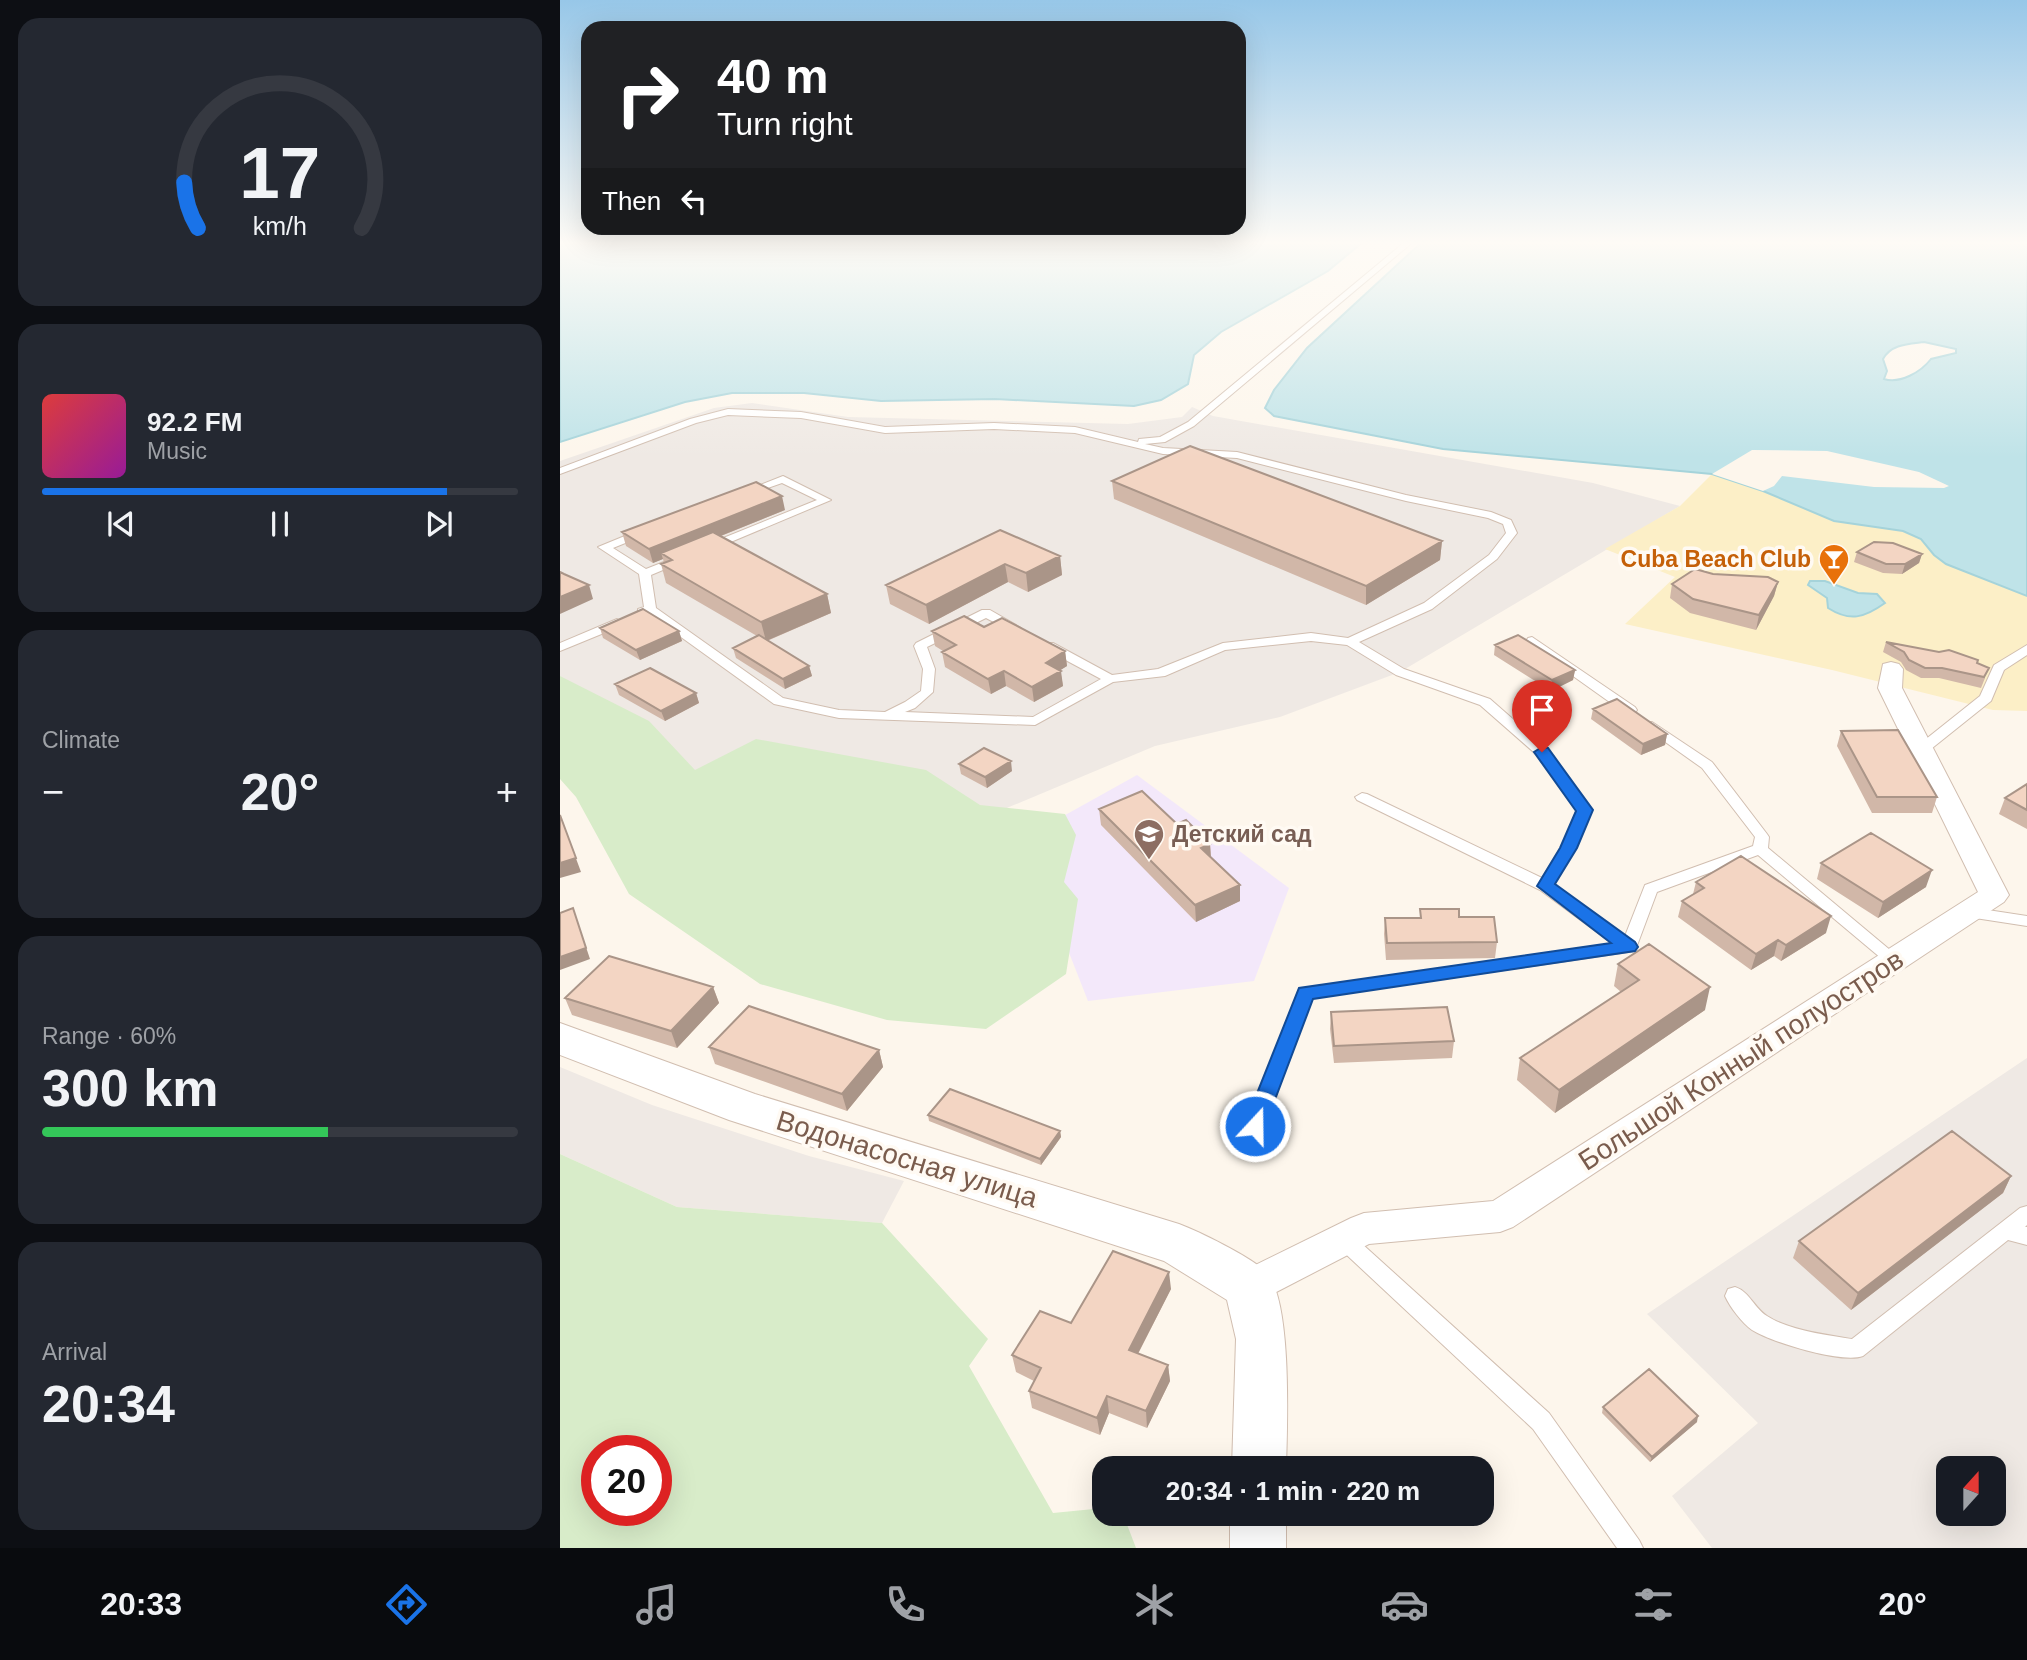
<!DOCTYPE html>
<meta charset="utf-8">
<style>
body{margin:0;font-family:Helvetica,sans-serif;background:#242831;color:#f1f3f6;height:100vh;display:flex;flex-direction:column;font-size:26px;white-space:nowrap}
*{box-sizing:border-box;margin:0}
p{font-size:23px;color:#9ea1a6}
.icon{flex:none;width:38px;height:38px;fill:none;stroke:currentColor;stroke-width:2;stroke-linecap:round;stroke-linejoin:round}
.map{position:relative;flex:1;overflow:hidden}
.sheet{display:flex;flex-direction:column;gap:18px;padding:18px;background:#0d0f14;width:560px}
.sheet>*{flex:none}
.guide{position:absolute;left:21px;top:21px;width:665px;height:214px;border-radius:21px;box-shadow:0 7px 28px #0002;background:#202124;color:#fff;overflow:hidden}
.needle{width:46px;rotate:21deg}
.buttons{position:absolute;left:1376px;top:1456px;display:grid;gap:14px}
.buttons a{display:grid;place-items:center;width:70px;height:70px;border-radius:14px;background:#171b24;box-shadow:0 7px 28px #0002;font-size:35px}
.speed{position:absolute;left:21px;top:1435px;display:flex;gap:14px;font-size:35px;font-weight:700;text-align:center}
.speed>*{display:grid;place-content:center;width:91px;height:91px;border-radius:50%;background:#171b24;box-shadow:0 7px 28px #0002;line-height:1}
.speed .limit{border:10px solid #d22;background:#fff;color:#111}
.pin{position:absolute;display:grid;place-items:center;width:60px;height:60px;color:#fff;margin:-72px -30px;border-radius:50% 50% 50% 0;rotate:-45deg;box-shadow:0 0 7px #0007}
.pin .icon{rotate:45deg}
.me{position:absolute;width:77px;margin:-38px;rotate:21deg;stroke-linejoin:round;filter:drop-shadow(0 0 5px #0008)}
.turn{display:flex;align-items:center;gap:24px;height:147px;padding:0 21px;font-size:32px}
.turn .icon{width:91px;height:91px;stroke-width:2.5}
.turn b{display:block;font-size:49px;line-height:60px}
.then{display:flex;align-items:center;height:66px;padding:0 21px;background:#0003;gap:14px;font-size:26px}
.big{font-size:52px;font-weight:700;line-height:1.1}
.sheet .card{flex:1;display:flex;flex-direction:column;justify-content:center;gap:10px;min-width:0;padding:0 24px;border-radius:21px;background:#242831}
.sheet .dial{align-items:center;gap:0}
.dial svg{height:182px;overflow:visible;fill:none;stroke:#363941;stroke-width:7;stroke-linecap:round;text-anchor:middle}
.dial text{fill:#f1f3f6;stroke:none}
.song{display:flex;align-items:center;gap:21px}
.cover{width:84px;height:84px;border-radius:10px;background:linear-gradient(135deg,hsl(0 70% 55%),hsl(300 70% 35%))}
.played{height:7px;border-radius:4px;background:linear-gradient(90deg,#1a73e8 85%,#363941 85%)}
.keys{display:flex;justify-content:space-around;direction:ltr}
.heat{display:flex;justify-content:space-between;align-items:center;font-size:38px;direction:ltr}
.charge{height:10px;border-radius:5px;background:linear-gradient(90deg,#34c759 60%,#363941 0)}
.trip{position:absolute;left:532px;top:1456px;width:402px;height:70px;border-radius:21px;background:#171b24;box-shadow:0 7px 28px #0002;font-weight:700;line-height:70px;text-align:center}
.menu{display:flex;height:112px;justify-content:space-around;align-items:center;background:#090b0e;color:#9ea1a6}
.menu .icon{width:49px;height:49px}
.menu .current{color:#1a73e8}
.menu b{font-size:32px;color:#f1f3f6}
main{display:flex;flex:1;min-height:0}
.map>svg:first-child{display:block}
</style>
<main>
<section class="sheet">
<div class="card dial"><svg viewBox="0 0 100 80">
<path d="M14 69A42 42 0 1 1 86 69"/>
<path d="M14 69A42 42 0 0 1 8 49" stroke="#1a73e8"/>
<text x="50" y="56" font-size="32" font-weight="700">17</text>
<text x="50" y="72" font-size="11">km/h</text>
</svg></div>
<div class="card">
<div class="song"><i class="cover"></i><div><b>92.2 FM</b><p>Music</p></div></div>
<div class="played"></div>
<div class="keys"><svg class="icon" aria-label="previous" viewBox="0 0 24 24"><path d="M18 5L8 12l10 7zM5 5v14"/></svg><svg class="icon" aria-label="pause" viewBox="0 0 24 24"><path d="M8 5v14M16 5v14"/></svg><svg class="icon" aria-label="next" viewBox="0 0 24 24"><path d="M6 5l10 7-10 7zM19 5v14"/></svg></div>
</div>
<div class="card"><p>Climate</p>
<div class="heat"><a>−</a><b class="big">20°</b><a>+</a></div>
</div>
<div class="card"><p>Range · 60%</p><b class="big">300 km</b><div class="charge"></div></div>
<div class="card"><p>Arrival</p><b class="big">20:34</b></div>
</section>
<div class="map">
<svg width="1467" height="1548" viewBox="0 0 1467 1548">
<rect width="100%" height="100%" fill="#fdf6ec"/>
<path fill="#efe9e4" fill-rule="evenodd" d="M192,403l96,14 280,7 54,-7 10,-10 21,9 380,67 87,23 -280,166 -120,45 -125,29 -165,69 -317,-8 -113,-131v-215l154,-53z
M1467,1058v490h-315l-40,-52 86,-73 -111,-109zM1388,1468h45v46h-45z
M0,1067l92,38 157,51 95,25 -22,42 -205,-16 -117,-53z"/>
<path fill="#f3e8fa" d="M577,775l152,113 -35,93 -166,20 -33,-84 -22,-84z"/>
<path fill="#d8ecc9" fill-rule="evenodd" d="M0,676l89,45 46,49 61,-31 170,31 54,35 85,9 11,21 -12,47 14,17 -12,75 -80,55 -99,-9 -127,-36 -131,-90 -53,-97 -16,-18z
M0,1154l117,53 205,16 106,116 -19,27 84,147 51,-5v6h19l13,34h-576zM37,1451h59v59h-59z"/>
<path fill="#fcefc7" d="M1152,474l51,17 71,30 69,10 18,8 13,16 12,9 81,32v115l-34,-1 -161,-40 -207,-46 50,-47 -70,-28 75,-43z"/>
<path fill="#bfe3e8" stroke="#a5d3da" stroke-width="2" fill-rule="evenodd" d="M804,241l-36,30 -107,61 -27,23 -6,29 -27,16 -27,6 -139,-7 -114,2 -77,-8h-72l-47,9 -125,40v-201z
M863,241h604v355l-81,-32 -12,-9 -13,-16 -18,-8 -69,-10 -71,-30 -51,-17 -269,-25 -169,-33 -9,-8 9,-18 33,-42zM1364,342l32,7v4l-25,6c-10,13 -31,25 -47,20l3,-8 -4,-12c8,-15 26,-15 41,-17z
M1250,581h15l33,12 19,1 8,9c-21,15 -35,19 -57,5l-1,-10 -19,-13z"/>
<path fill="#fdf6ec" d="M1192,450l75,1 92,21 30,14 -5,2 -70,-1 -92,-11 -8,10 -11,5 -51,-17z"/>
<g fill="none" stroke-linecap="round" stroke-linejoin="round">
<g stroke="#d1beb0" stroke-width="2">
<path id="service" d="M846,241h8l-220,185 -29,16 -20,2 18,4 74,4 169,43 85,17 20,8 6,13 -20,26 -65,50 -73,33 45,27 86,30 57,50 44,61 -16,38 -21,37 71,51 20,-51 108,-39 2,-9 -53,-69 -55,-39 -2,-3 2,-3 5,-1 60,40 55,72 2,3 -1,11 134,112 -2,4h-12l-130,-109 -101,37 -22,59 -323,47 -48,128 -2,5 -7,2 -7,-2 -2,-5 53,-137 314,-45 -73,-54 -183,-90 -2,-3 7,-4 5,1 175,84 19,-30 16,-38 -40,-55 -57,-50 -84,-30 -49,-30 -36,-4 -86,9 -60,26 -52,6 -78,43 -196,-7 -65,-14 -125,-90 -11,1v-6l6,-2 -5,-33 -41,-27 39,-16h8v4l-32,13 33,21 28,-11h8v4l-31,13 5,33 127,90 56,12 46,2 20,-10 16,-11 2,-22 -9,-23 2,-3 66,-33h8l31,18 -2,3h-8l-25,-13 -59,29 8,22 -2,23 -18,16 -10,4 128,5 68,-38 -56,-30 -2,-3 2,-3h8l59,32 46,-6 65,-26 88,-10 37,5 76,-35 65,-48 17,-22 -3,-9 -15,-6 -82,-17 -169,-43 -74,-4 -88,-21 -81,-4 -109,4 -84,-15 -73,-3 -32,8 -136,51v-6l130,-49 38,-10 73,3 84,15 109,-4 81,4 63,15 1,-3 21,-2 28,-15z
M223,476l48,24 -117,49h-8v-4l111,-45 -35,-17 -37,13 -5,-3z
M57,619l6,4 -2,3 -61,25v-8z
M972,637l103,70 2,3 -2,3h-10l-97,-69 -2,-3 2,-3z
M1467,645v10l-23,15 -13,31 -65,52h-10l-2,-3 2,-3 64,-51 14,-31z
M1408,907l59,9v10l-65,-10 -2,-4 2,-4z
M1467,1206v19l-2,2h2v18l-19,-5 -145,116c-21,8 -92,-14 -111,-26 -10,-7 -22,-23 -27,-34l3,-7 7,-2c15,5 19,21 32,29 21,14 60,19 85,23l168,-131z
M783,1230l7,3 199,180 90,127 4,8h-26l-84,-119 -197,-184 -3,-6 3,-6z"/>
</g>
<g stroke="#d1beb0" stroke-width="2">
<path id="minor" d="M1331,662l8,2 4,5 -1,19 107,207 -5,7 -491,325 -13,5 -131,12 -106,55 -14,5 -14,-5 -5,-12 5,-12 116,-57 13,-5 129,-12 485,-309 -100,-204 5,-24z"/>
</g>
<g stroke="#d1beb0" stroke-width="2">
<path id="tertiary" d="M0,1023l195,71 424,130c21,8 70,32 86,47 28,26 22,158 21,197h-54l4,-129 -9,-39 -63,-39 -435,-141 -169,-65z
M670,1514h56v34h-56z"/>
</g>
<use href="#service" fill="#fff" fill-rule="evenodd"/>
<use href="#minor" fill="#fff" fill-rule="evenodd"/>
<use href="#tertiary" fill="#fff" fill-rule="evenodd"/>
</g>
<path fill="#d1b7a8" d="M552,481l330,60 -2,19 -74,45 -252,-106z
M225,510l-64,26 106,58 4,19 -64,28 42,25 3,10 -27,13 -49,-31 -3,-10 24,-12 -91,-53 -5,-19 3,-1 -1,-4 -10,4 -27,-17 -4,-14z
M440,530l60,26 2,19 -34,17 -20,-10 -79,42 -39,-20 -4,-19z
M1297,552l65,2 -3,9 -17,11 -19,-1 -29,-11z
M1153,574l65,8 -4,14 -18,34 -66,-17 -20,-15 2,-14z
M424,627l81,24 2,15 -7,4 3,16 -29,16 -28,-16 -15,8 -46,-27 -3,-15 1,-1 -8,-5 -3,-15z
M40,628l79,3 3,10 -42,19 -37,-22z
M1326,642l91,21 8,15 -4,10 -42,-10h-18l-15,-8 -5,-8 -18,-10z
M935,645l80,25 -2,10 -22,11 -57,-36z
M55,684l81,9 3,10 -34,18 -46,-26z
M1033,709l74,25 -2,11 -24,10 -50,-36z
M1281,731l96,66 -5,16h-60l-35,-67z
M399,764l53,7 -25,17 -26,-14z
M1467,784v45l-28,-15 6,-16z
M539,809l78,15 33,20 1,13 29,44 -44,21 -95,-97z
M1261,863l105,24 -48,31 -61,-39z
M1136,882l130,51 -45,28 -7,-5 -23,14 -73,-53 4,-16 11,-7z
M860,909l39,8 38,25 -2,16 -109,2 -2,-26 1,-16h35z
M1058,964l87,46 -150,103 -38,-33 3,-22 101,-66 -7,-6z
M153,987l6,16 -42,45 -105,-33 -7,-17z
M771,1012l123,29 -2,17 -118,5 -4,-34z
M149,1047l170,3 4,17 -36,44 -132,-47z
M368,1115l132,16 1,6 -20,28 -112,-44z
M1451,1176l-8,17 -152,117 -58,-52 6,-17z
M611,1289l-33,65 30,11 2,16 -23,47 -38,-15 -9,22 -68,-27 -3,-17 5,-10 -18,-9 -4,-17 59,-32z
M1043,1407l94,15 -47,40 -48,-49z"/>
<path fill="#aa9588" d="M222,496l3,14 -117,47 -7,-4 2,6 -10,4 -4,-14z
M882,541l-2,19 -74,45v-19z
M1362,554l-3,9 -17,11 3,-10z
M500,556l2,19 -34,17 -2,-19z
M445,564l3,18 -79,42 -3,-19z
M1218,582l-4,14 -18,34 3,-15z
M29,585l4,14 -33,15v-17z
M267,594l4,19 -65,28 -5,-19z
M119,631l3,10 -42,19 -4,-10z
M505,651l2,15 -19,12 -2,-15z
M249,666l3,10 -27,13 -2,-10z
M1015,670l-2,10 -22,11 1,-11z
M444,671l2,15 -15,8 -3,-15z
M501,671l2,15 -29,16 -2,-15z
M136,693l3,10 -34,18 -4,-10z
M1107,734l-2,11 -24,10 2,-11z
M451,761l1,10 -25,17 -2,-11z
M0,815l21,57 -21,6z
M650,844l1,16 -10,-12z
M1372,870l-6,17 -48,31 5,-16z
M680,885v16l-44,21 -1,-17z
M13,908l17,51 -30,11v-13z
M1271,916l-5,17 -45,28 5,-16z
M1218,940l-4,16 -23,14 5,-16z
M153,987l6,16 -42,45 -6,-17z
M1150,987l-5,23 -150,103 4,-23z
M319,1050l4,17 -36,44 -5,-17z
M500,1131l1,6 -20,28 -1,-6z
M1451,1176l-8,17 -152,117 7,-17z
M609,1272l2,17 -40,78 -2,-17z
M608,1365l2,16 -23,47 -1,-17z
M547,1396l2,17 -9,22 -3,-17z
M1138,1416l-1,6 -47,40 2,-5z"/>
<path fill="#f3d5c3" stroke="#aa9588" stroke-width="2" d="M630,446l252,95 -76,45 -254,-105z
M196,482l26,14 -133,53 -27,-17z
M440,530l60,26 -34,17 -21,-9 -79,41 -40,-20z
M153,532l114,62 -66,28 -100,-58 11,-4 -11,-7z
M1314,542l19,1 29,11 -17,10h-19l-29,-12z
M1135,569l18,5 55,3 10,5 -19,33 -66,-16 -21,-15z
M0,572l4,2 25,11 -29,12z
M83,609l36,22 -43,19 -36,-22z
M404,616l20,11 18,-9 63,33 -19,12 15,8 -29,16 -28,-16 -16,8 -46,-27 14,-7 -24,-14z
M199,635l50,31 -26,13 -50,-31z
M958,635l57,35 -23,10 -57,-35z
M1326,642l53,10 10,-2 29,10 -1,3 12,5 -5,9 -42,-9h-17l-16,-8 -5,-8z
M90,668l46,25 -35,18 -46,-27z
M1057,699l50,35 -24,10 -50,-35z
M1338,730l39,67h-60l-36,-66z
M424,748l27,13 -26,16 -26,-13z
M1467,784v26l-22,-12z
M582,791l35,33 9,-4 24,24 -9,4 39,37 -45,20 -96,-96z
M0,815l16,43 -16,5z
M1311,833l61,37 -49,32 -62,-39z
M1181,856l90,60 -45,29 -8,-5 -22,14 -74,-53 22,-13 -8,-6z
M13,908l13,40 -26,9v-44z
M860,909h39v8h35l3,25 -110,1 -2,-25h36z
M1089,944l61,43 -151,103 -39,-32 119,-78 -21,-16z
M49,956l104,31 -42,44 -106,-33z
M189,1006l130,44 -37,44 -133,-47z
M887,1007l7,34 -120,5 -3,-34z
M390,1089l110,42 -20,28 -112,-44z
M1392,1131l59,45 -153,117 -59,-52z
M553,1251l56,21 -40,78 39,15 -22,46 -39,-15 -10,22 -68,-27 12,-23 -29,-13 28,-44 31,12z
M1089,1369l49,47 -46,41 -49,-50z"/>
<linearGradient id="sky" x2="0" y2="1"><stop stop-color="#97c7e8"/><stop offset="0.53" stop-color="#fefbf6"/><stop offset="1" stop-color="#fefbf6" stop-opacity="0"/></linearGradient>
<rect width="1467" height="458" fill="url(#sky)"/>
<path fill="#1a73e8" stroke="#114b97" stroke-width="2" d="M982,747l6,1 45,62 -16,38 -22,36 80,58 3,5 -3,4 -322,48 -48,127 -3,6 -7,3 -8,-3 -3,-6 55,-138 312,-45 -74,-57 23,-38 16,-37 -42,-59z"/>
<defs>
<g id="bar-pin" transform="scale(1.575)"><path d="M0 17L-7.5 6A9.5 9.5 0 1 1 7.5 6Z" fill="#e8710a" stroke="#fffaf3"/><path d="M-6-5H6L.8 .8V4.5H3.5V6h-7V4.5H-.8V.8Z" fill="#fff"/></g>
<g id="school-pin" transform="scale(1.575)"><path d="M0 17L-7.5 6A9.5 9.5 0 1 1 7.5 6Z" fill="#8d6e63" stroke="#fffaf3"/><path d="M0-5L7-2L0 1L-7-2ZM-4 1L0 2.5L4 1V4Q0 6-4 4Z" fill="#fff"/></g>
</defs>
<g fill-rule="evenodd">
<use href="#bar-pin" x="1274" y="559"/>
<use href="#school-pin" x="589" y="834"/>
</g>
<g text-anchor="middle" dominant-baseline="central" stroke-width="7" stroke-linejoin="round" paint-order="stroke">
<g font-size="23" font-weight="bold" fill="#c56008" stroke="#fffaf3" text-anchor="end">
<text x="1251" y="559">Cuba Beach Club</text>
</g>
<g font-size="23" font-weight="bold" fill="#785e54" stroke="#fffaf3" text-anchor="start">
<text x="612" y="834">Детский сад</text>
</g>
<g font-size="28" fill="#7a5c4d" stroke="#fffaf3">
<text transform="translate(1181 1060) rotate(-33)">Большой Конный полуостров</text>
<text transform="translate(347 1159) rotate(17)">Водонасосная улица</text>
</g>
</g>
</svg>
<div class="buttons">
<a><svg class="needle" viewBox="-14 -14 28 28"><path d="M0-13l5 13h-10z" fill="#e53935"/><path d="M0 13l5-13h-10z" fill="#9ea1a6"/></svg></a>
</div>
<div class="speed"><div class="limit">20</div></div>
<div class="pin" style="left:982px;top:752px;background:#d93025"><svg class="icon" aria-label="arrive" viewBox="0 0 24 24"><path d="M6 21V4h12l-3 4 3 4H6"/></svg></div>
<svg class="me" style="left:695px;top:1126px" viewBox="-20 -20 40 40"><circle r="17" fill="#1a73e8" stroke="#fff" stroke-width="3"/><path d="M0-11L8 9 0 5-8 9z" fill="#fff"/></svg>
<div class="trip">20:34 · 1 min · 220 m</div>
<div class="guide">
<div class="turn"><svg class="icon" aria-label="right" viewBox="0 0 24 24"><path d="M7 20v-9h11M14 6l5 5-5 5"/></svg><div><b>40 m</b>Turn right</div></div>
<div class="then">Then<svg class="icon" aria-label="left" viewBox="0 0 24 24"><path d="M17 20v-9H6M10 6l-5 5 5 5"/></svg></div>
</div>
</div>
</main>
<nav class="menu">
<b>20:33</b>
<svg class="icon current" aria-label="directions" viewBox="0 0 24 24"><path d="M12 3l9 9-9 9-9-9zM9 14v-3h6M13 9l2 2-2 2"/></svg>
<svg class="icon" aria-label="music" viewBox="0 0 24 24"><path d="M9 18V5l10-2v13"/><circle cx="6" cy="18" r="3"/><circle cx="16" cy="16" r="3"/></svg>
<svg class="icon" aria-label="phone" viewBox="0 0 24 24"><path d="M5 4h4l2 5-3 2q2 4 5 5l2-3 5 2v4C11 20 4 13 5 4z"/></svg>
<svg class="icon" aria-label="climate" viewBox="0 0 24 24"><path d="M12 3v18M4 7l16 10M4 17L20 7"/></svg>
<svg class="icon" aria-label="car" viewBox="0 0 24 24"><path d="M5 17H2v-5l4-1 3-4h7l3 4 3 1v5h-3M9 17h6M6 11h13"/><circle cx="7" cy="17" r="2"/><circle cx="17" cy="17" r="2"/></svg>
<svg class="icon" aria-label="filters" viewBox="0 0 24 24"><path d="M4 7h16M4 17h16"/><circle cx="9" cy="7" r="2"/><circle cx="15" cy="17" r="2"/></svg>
<b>20°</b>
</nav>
